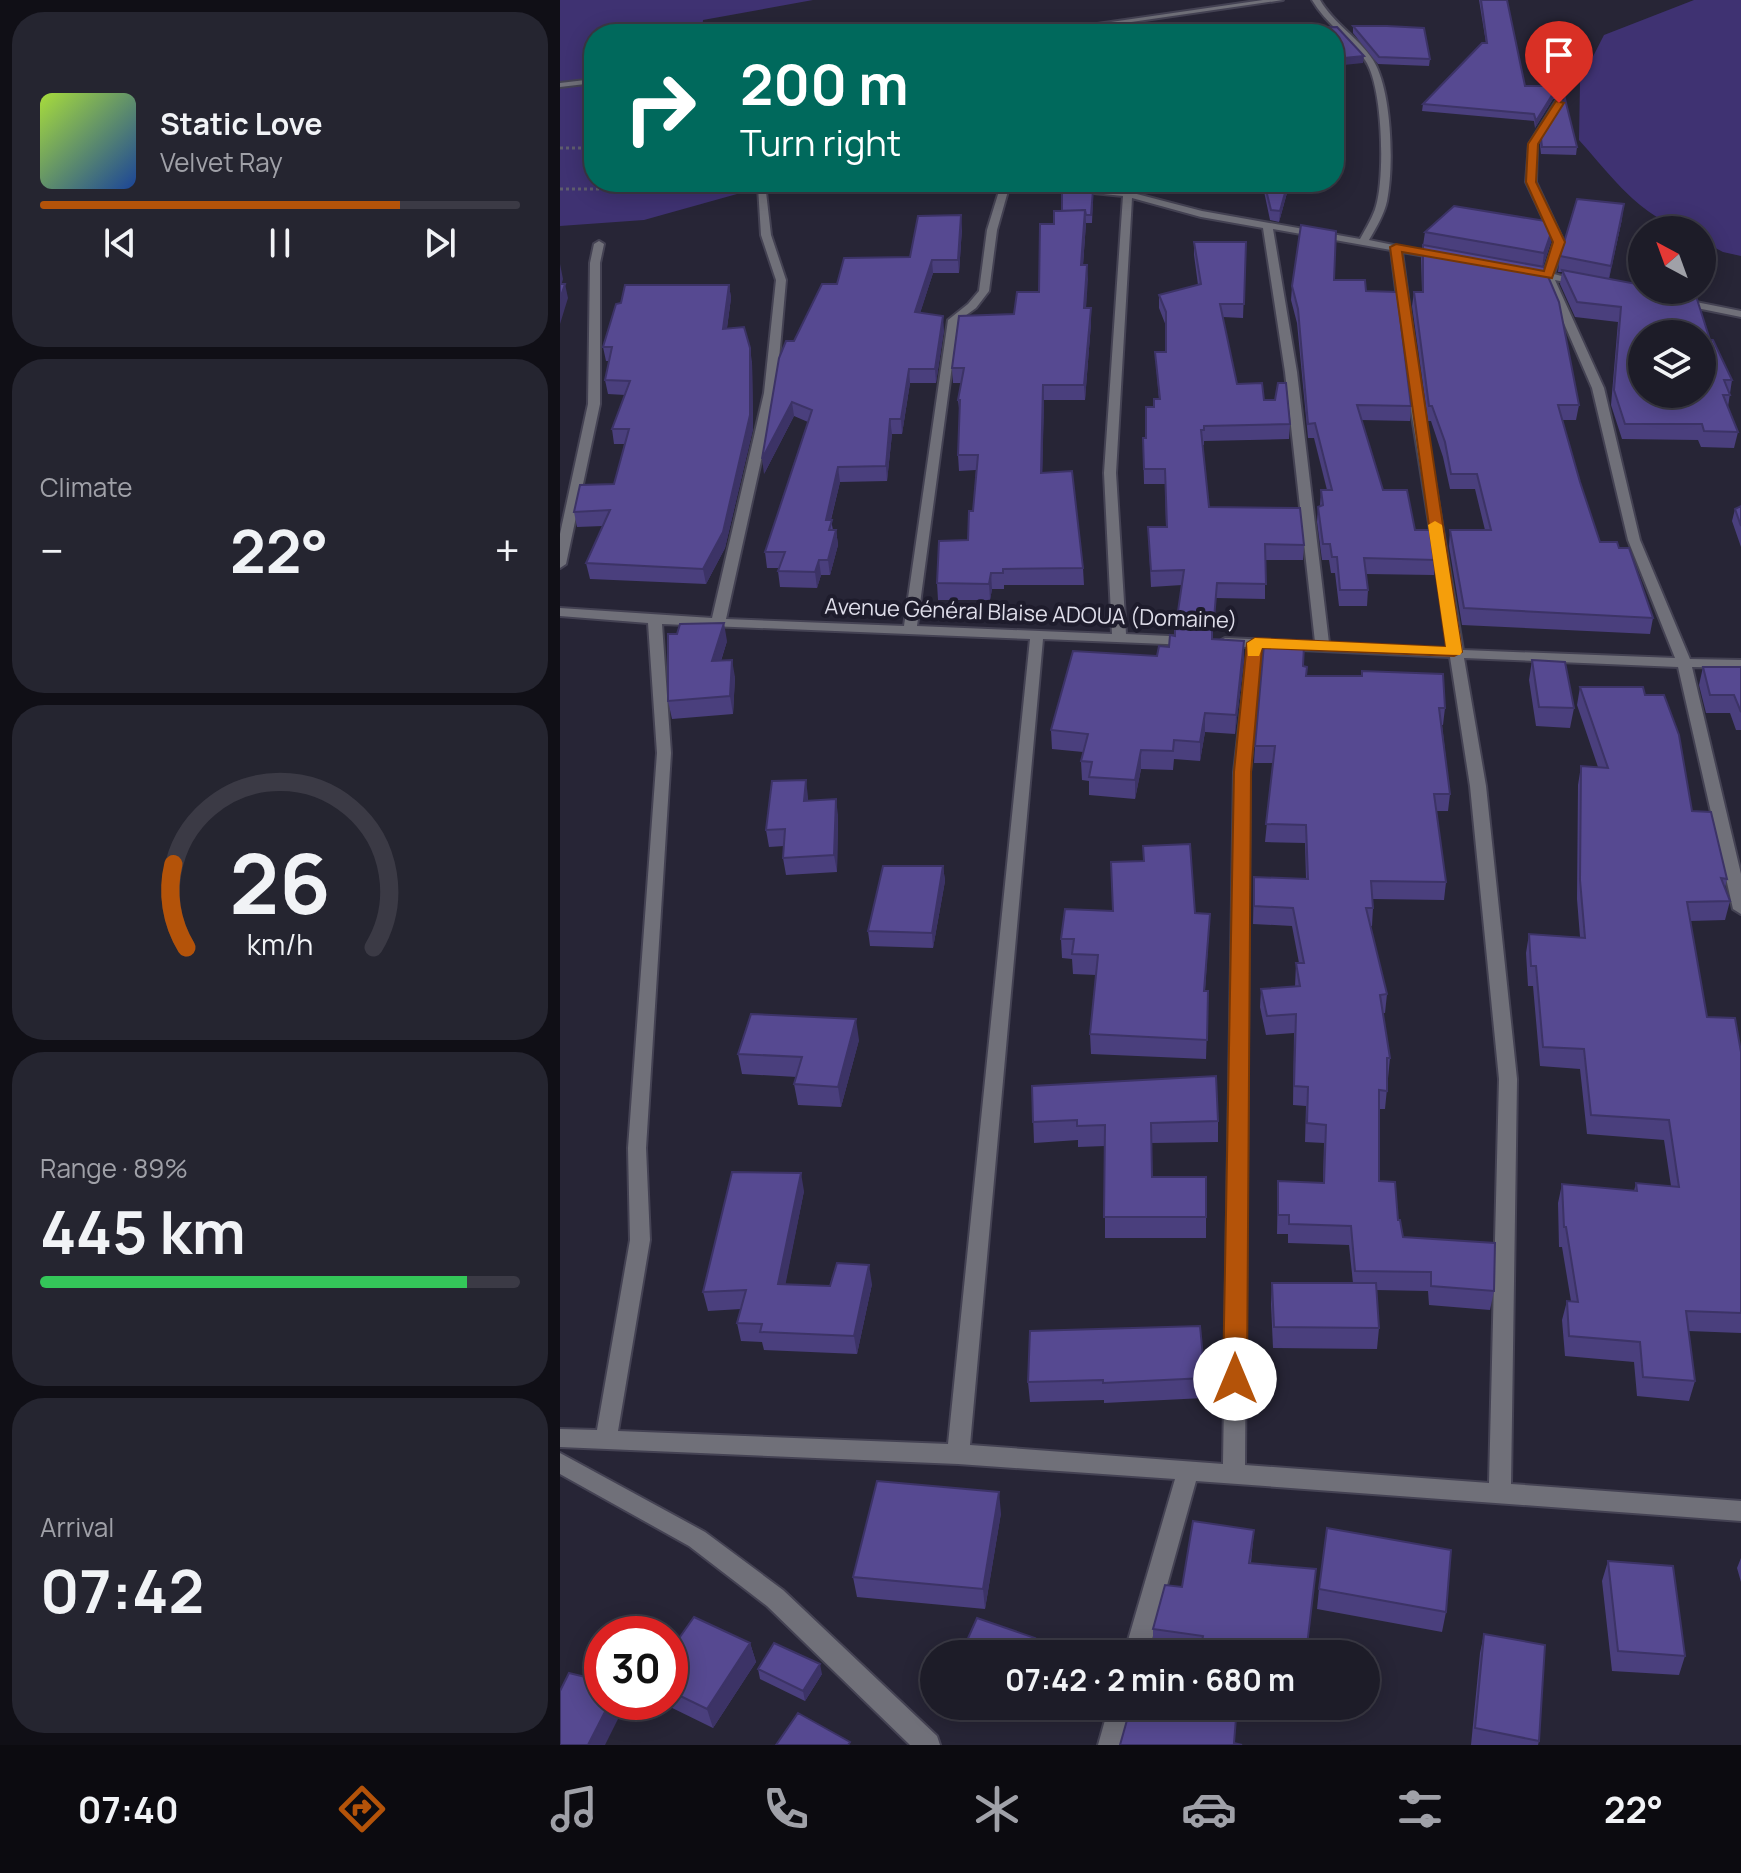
<!DOCTYPE html>
<meta charset="utf-8">
<style>
body{margin:0;font-family:Manrope,sans-serif;background:#252530;color:#f1f3f6;height:100vh;display:flex;flex-direction:column;font-size:30px;white-space:nowrap}
*{box-sizing:border-box;margin:0}
p{font-size:26px;color:#a0a1a8}
.icon{flex:none;width:44px;height:44px;fill:none;stroke:currentColor;stroke-width:2;stroke-linecap:round;stroke-linejoin:round}
.map{position:relative;flex:1;overflow:hidden}
.side{display:flex;flex-direction:column;gap:12px;padding:12px;background:#100f16;width:560px}
.side>*{flex:none}
.hud{position:absolute;left:24px;top:24px;width:760px;height:168px;border-radius:32px;box-shadow:0 4px 20px #0003,0 0 0 2px #3b3a45;background:#00695c;color:#fff;overflow:hidden}
.needle{width:52px;rotate:319deg}
.buttons{position:absolute;left:1068px;top:216px;display:grid;gap:16px}
.buttons a{display:grid;place-items:center;width:88px;height:88px;border-radius:50%;background:#1d1c28;box-shadow:0 4px 20px #0003,0 0 0 2px #3b3a45;font-size:40px}
.speed{position:absolute;left:24px;top:1616px;display:flex;gap:16px;font-size:40px;font-weight:700;text-align:center}
.speed>*{display:grid;place-content:center;width:104px;height:104px;border-radius:50%;background:#1d1c28;box-shadow:0 4px 20px #0003,0 0 0 2px #3b3a45;line-height:1}
.speed .limit{border:12px solid #d22;background:#fff;color:#111}
.pin{position:absolute;display:grid;place-items:center;width:68px;height:68px;color:#fff;margin:-82px -34px;border-radius:50% 50% 50% 0;rotate:-45deg;box-shadow:0 0 8px #0007}
.pin .icon{rotate:45deg}
.me{position:absolute;width:88px;margin:-44px;rotate:0deg;stroke-linejoin:round;filter:drop-shadow(0 0 6px #0008)}
.turn{display:flex;align-items:center;gap:28px;height:168px;padding:0 24px;font-size:36px}
.turn .icon{width:104px;height:104px;stroke-width:2.5}
.turn b{display:block;font-size:56px;line-height:68px}
.big{font-size:60px;font-weight:700;line-height:1.1}
.side .widget{flex:1;display:flex;flex-direction:column;justify-content:center;gap:12px;min-width:0;padding:0 28px;border-radius:32px;background:#252530}
.side .dial{align-items:center;gap:0}
.dial svg{height:208px;overflow:visible;fill:none;stroke:#3b3a45;stroke-width:7;stroke-linecap:round;text-anchor:middle}
.dial text{fill:#f1f3f6;stroke:none}
.song{display:flex;align-items:center;gap:24px}
.cover{width:96px;height:96px;border-radius:12px;background:linear-gradient(135deg,hsl(80 70% 55%),hsl(220 70% 35%))}
.played{height:8px;border-radius:4px;background:linear-gradient(90deg,#b45309 75%,#3b3a45 75%)}
.keys{display:flex;justify-content:space-around;direction:ltr}
.heat{display:flex;justify-content:space-between;align-items:center;font-size:44px;direction:ltr}
.charge{height:12px;border-radius:6px;background:linear-gradient(90deg,#34c759 89%,#3b3a45 0)}
.trip{position:absolute;left:360px;top:1640px;width:460px;height:80px;border-radius:40px;background:#1d1c28;box-shadow:0 4px 20px #0003,0 0 0 2px #3b3a45;font-weight:700;line-height:80px;text-align:center}
.dock{display:flex;height:128px;justify-content:space-around;align-items:center;background:#0c0b10;color:#a0a1a8}
.dock .icon{width:56px;height:56px}
.dock .current{color:#b45309}
.dock b{font-size:36px;color:#f1f3f6}
main{display:flex;flex:1;min-height:0}
.map>svg:first-child{display:block}
</style>
<main>
<section class="side">
<div class="widget">
<div class="song"><i class="cover"></i><div><b>Static Love</b><p>Velvet Ray</p></div></div>
<div class="played"></div>
<div class="keys"><svg class="icon" aria-label="previous" viewBox="0 0 24 24"><path d="M18 5L8 12l10 7zM5 5v14"/></svg><svg class="icon" aria-label="pause" viewBox="0 0 24 24"><path d="M8 5v14M16 5v14"/></svg><svg class="icon" aria-label="next" viewBox="0 0 24 24"><path d="M6 5l10 7-10 7zM19 5v14"/></svg></div>
</div>
<div class="widget"><p>Climate</p>
<div class="heat"><a>−</a><b class="big">22°</b><a>+</a></div>
</div>
<div class="widget dial"><svg viewBox="0 0 100 80">
<path d="M14 69A42 42 0 1 1 86 69"/>
<path d="M14 69A42 42 0 0 1 9 37" stroke="#b45309"/>
<text x="50" y="56" font-size="32" font-weight="700">26</text>
<text x="50" y="72" font-size="11">km/h</text>
</svg></div>
<div class="widget"><p>Range · 89%</p><b class="big">445 km</b><div class="charge"></div></div>
<div class="widget"><p>Arrival</p><b class="big">07:42</b></div>
</section>
<div class="map">
<svg width="1181" height="1745" viewBox="0 0 1181 1745">
<rect width="100%" height="100%" fill="#272536"/>
<path fill="#3f3272" d="M0,0h253l-110,20 -1,14h-108v148h109l34,12 -93,26 -84,6z
M1134,0h47v256l-18,-4 -21,-11v-11c-54,0 -90,-54 -123,-90l1,-58 24,-47z"/>
<g fill="none" stroke-linecap="round" stroke-linejoin="round">
<g stroke="#444253" stroke-width="4">
<path id="street" d="M703,0h20l-234,34h-21z
M752,0h8c14,24 38,37 53,60 19,30 21,106 14,141 -3,14 -11,27 -18,39l78,16 -5,3 -40,-7 22,164 39,234 212,8 -47,-118 -36,-152 -48,-111 -21,-6 5,-3 16,4 10,-30 -28,-60 3,-38 27,-43 3,-1 4,3 -26,41 -1,38 28,60 -10,32 30,8 -5,3 -24,-5 49,108 36,152 50,119 51,1v8l-49,-1 49,207v40l-8,-5 -55,-242 -214,-9 22,128 31,293 -6,405 230,17v20l-545,-40 -48,173h-24l51,-175 -217,-15 -398,-17v-18l37,1 33,-190 -2,-92 29,-395 -9,-130 -88,-7v-8l152,10 52,-225 12,-113 -15,-45 -3,-48 316,-2 50,6 3,-9h10l-4,11 69,18 158,28c6,-11 13,-22 16,-33 9,-30 7,-120 -11,-146 -16,-22 -39,-36 -53,-60zM439,191l-12,39 -8,61 -11,13 -20,16 -44,306 -178,-7 50,-226 10,-113 -15,-45 -5,-43zM448,191h66l49,5 -19,277 8,161 -195,-8 41,-305 18,-13 13,-17 8,-61zM572,198l69,19 62,11 22,144 30,270 -90,-4 -7,4 7,4 23,1 -14,125 -11,692 -253,-19 73,-806 147,6 7,-4 -7,-4 -64,-3 -10,-161zM713,229l118,21 21,166 37,233 -120,-6 -32,-271zM102,624l368,15 -82,805 -330,-13 32,-191 -4,-92 25,-395zM701,648l189,9 20,129 29,293 -10,404 -244,-18 5,-693z
M34,79v4l-34,4v-4z
M39,241l5,3 -4,19v141l-34,160 -6,4v-34l28,-130 2,-141 4,-19z
M1121,299l60,12v6l-64,-13v-4z
M0,1453l145,79 78,58 154,146 3,9h-30l-143,-139 -78,-60 -129,-72z
M549,1706h24l-11,39h-24z"/>
</g>
<path stroke="#5f5d6d" stroke-width="3" stroke-dasharray="3 3" stroke-linecap="butt" d="M0,148h34
M0,189h183"/>
<use href="#street" fill="#707079" fill-rule="evenodd"/>
</g>
<path fill="#4a3f7d" d="M919,0h28l18,86 38,6 -1,7h-9l-18,29 -1,-7 -112,-10 1,-7 63,-61z
M793,26l77,33 -1,7 -51,-2 -25,-31z
M981,138l36,9 -1,8 -35,-1 -1,-9z
M502,182h33l-1,4 -32,-2z
M546,182h18l-2,6 -14,-1z
M702,182h28l-11,40 -9,-2z
M533,198l-1,25h-6l-3,42h4l-1,43 5,15 -6,77h-41l-2,73 41,95 1,17h-80v4h-12l-2,11h-52l-1,-17 31,-43 5,-29 3,-41 -17,1 -1,-16 2,-39 -2,-16 3,-17h-8l-1,-15 87,-76 15,-68 8,-13z
M1062,219l-13,60 101,61 22,40 -4,27 10,25 -4,16 -33,-1 -3,-7 -76,-1 -11,-34 7,-83 -43,-5 -15,-33 2,-12h-4l2,-16z
M402,228l-3,45h-26l-13,40 24,17 -8,53h-26l-8,51h-10l-5,47 -47,1 -9,38 2,10h3l2,15 -8,30h-9l-4,13 -37,-1 -2,-16 1,-3h-12l-2,-16 43,-130 -14,-6 -30,58 30,-133 43,-57 73,-27z
M865,232l126,10 -8,25 36,138 -3,15h-14l18,62 20,60 53,76 -3,16 -188,-9 -13,-79 1,-16h35l-10,-41h-25l-7,-32 -12,-36h-3l-16,-115 2,-14h8l-1,-33z
M634,242h52l-3,76 -20,-1 14,67 27,16 26,24 -1,15 -85,2v4h-2l7,62 95,38 -1,15h-38v39l-49,-1 -4,41 32,21 -9,74 -30,-2 -5,29 -26,-2 -1,11 -32,-1 -6,30 -46,-4v-14l-7,-1 -1,-19 2,-9 -31,-3 -1,-19 118,-83 8,-18v-11l5,-33 -31,2 -3,-60h18l-1,-43h-21l-1,-46h3l8,-31 5,-8 -4,-47h11v-26l-7,-18v-13l39,-10 -4,-30z
M774,280l32,11 45,115 -1,15 -49,-1 22,70 32,40 21,30 -2,15 -68,-1 2,16 -1,16h-28l-4,-33h-4l-2,-13h-7l-5,-38 1,-15 2,-1 1,-16h6l-13,-52h-6l-11,-115 -6,-23 1,-14z
M169,285l2,13 -4,30 25,34 1,67 -28,119 -19,36 -116,-5 -4,-16 17,-37 -26,1 -3,-15 40,-28 11,-40h-11l-2,-15 13,-34 -17,-1 -3,-14 4,-19h-3l-3,-14z
M1181,506v41l-9,-26 3,-12z
M167,641l-6,20 14,16 -2,37 -61,5 -4,-18z
M972,660l42,48 -4,20 -34,-2 -7,-46z
M743,666l3,10 139,32 -2,17h-1l8,69 -2,17h-12l10,71 -2,18 -72,-1 1,9 -1,18h-2l17,68 -2,19h-2l7,45 -5,51h-6v72l19,39 5,17 91,54 -4,19 -61,-5 -1,-14 -52,-1 3,38 -2,21 -104,-1 -2,-44 1,-21h81l-4,-38 -61,-2v-9h-11l1,-53 45,2 1,-40 -19,-1 1,-36 -13,-1 1,-72 -28,2 -6,-28 1,-18 34,-2 1,-24h3l-7,-37 -39,-2 1,-47 52,2 -1,-36 -40,-1 8,-79h-19l1,-17z
M1143,667h38v63h-5l-6,-17h-24l-7,-28z
M1020,687l112,124 35,68 -2,9 5,13 -5,19 -35,1 17,96 34,35v281l-53,-2 7,50 -6,20 -52,-5 -3,-34 -69,-6 -3,-36 5,-19h4l-9,-54h-3l-1,-44 4,-19 72,7 2,-8 35,3 -7,-46 -77,-6 -7,-65 -40,-3 -7,-80h-5l-2,-33 3,-19 51,3 -3,-38 1,-114 3,-19 17,1 -21,-62z
M248,797v3l30,15 -1,57 -51,3 -3,-17 1,-12 -15,1 -3,-17z
M583,846l52,67 15,1 -5,77h3l-2,68 -115,-5 -1,-20 6,-59 -23,-1 -1,-15 -10,-1 -1,-19 52,-28 -2,-49 32,-1z
M383,866l2,15 -12,67 -63,-2 -2,-15z
M299,1040l-18,67 -43,-2 -4,-21 3,-7 -55,-3 -4,-20z
M472,1086l186,35v21l-67,1 1,34 54,40v21h-101v-92l-27,1v-7l-44,3z
M244,1191l-19,93 45,2 42,-2 -15,70 -93,-4 -2,-8 -21,-1 -4,-18 4,-14 -33,2 -5,-19z
M645,1378l-1,20 -100,5v-3l-74,2 -2,-20z
M441,1513l-16,96 -128,-12 -4,-20z
M694,1530l-3,33 55,91h-110l-43,-6v-19l29,-42z
M1181,1558v24l-4,-14z
M1048,1561l77,95 -6,19 -67,-4 -10,-90z
M759,1589l127,23 -4,20 -125,-23z
M924,1634l55,107 -1,4h-67l9,-92z
M190,1643l6,19 -43,66 -53,-26h10v-51z
M198,1669l64,5 -17,27 -45,-22z"/>
<path fill="#3c3366" d="M804,56l-1,7 -29,3v-7z
M994,92l-1,7 -18,29 1,-7z
M728,182h2l-11,40 1,-11z
M1064,204l-2,15 -14,63 3,-16z
M525,210l1,13 -4,56 -1,-14z
M401,215l1,13 -3,45 -1,-13z
M993,227l-2,15 -9,27 2,-16z
M372,260l1,13 -17,53 -1,-14z
M0,264l3,15 -3,11z
M527,265l1,14 -3,44 -1,-15z
M5,284l3,14 -8,26v-25z
M169,285l2,13 -6,44 -2,-13z
M531,308v15l-6,77 -1,-15z
M383,316l1,14 -8,53 -1,-14z
M190,348l2,14 1,67 -28,119 -19,36 -3,-15z
M349,369l1,14 -8,51 -1,-15z
M483,385l1,15 -2,89 -1,-16z
M232,402l2,14 -30,58 -2,-15z
M330,419l2,15 -5,47 -1,-15z
M278,467l2,15 -13,53 -1,-15z
M276,530l2,15 -8,30 -2,-15z
M259,560l2,15 -4,13 -2,-16z
M431,573l1,16 -2,11 -1,-16z
M164,623l3,18 -12,38 -3,-18z
M684,641v19l-9,74 1,-19z
M172,660l3,17 -2,37 -3,-18z
M645,713v19l-5,29v-19z
M581,750v19l-6,30v-19z
M246,780l2,17 -1,20 -3,-16z
M276,799l2,16 -1,57 -3,-17z
M383,866l2,15 -12,67 -1,-15z
M296,1019l3,21 -18,67 -3,-20z
M241,1173l3,18 -22,111 -4,-18z
M309,1265l3,19 -15,70 -3,-18z
M439,1492l2,21 -16,96 -2,-20z
M475,1638l1,16h-8z
M190,1643l6,19 -43,66 -6,-19z
M260,1664l2,10 -17,27 -2,-10z
M50,1702h14l1,3 -20,40h-17z"/>
<path fill="#564991" stroke="#3c3366" stroke-width="2" fill-rule="evenodd" d="M921,0h26l18,86h37l1,6h-9l-18,29 -2,-7 -111,-10 59,-61h5z
M793,26h34l37,2 6,31 -51,-2z
M777,27l27,29 -30,3v-25h-37l-3,-6z
M1005,99l12,48h-35l-1,-9z
M704,182h24l-8,29 -9,-1z
M502,189l31,1 -2,25h-5l-1,-5 -23,1z
M1017,199l47,5 -13,62 -51,-10z
M894,206l97,16 2,5 -9,26 -119,-21z
M525,210l-4,55h6l-3,43h7l-7,77h-41l-2,88 31,-2 11,97 -80,1v4h-12l-2,11 -52,-1 2,-42 29,-1 1,-29h4l5,-56h-20l2,-55h-2l6,-32h-12l7,-52 55,-2 3,-22h22l1,-68h14v-13z
M401,215l-3,45h-26l-17,52 28,4 -8,53h-26l-8,50h-11l-4,47 -48,1 -12,53h6l-3,10h7l-8,30h-9l-4,12 -37,-1 7,-19h-20l47,-142 -20,-8 -30,57 17,-101 7,-17h8l28,-57h15l7,-26 66,-1 8,-41z
M741,225l35,6 -2,49h31l1,11 31,1 14,114 -54,-1 26,85h24l8,40h16l5,30 -72,-2 4,32h-28l-3,-33h-5l-2,-13h-7l-5,-37 5,-2 -2,-15h11l-17,-67 -7,1 -10,-115 -6,-23z
M634,242h52l-2,62h-24l17,80 25,-1 2,17h11l3,-17h8l4,41 -86,2v4h-3l8,77 91,1 4,37 -39,-1 1,40 -49,-1 -3,36 -37,-1 7,-48 -33,1 -3,-44h19l-2,-58h-21l-1,-31h3v-31h8v-8h6l-5,-47h11v-40l-7,-17 42,-11z
M863,245l121,22 15,35 20,103h-21l22,77 20,60h17l2,6h10l24,70 -189,-10 -14,-78h41l-14,-56h-26l-6,-32 -13,-36h-3l-15,-114h9z
M1002,270l80,15v5h24l30,6 14,44h3l19,40h-8l6,15h-7l15,37 -34,-1 -2,-7h-77l-11,-34 7,-83 -44,-5zM1082,334h60v60h-60z
M0,284h5l-5,15z
M65,285h104l-6,44 21,-2 6,21v67l-27,117 -20,37 -117,-6 24,-53 -36,2 6,-27 34,-1 15,-55h-17l18,-48 -25,-1 7,-33h-9l13,-43 5,-1z
M1181,506v20l-6,-17z
M164,623l-12,38 20,-1 -2,36 -62,5v-67h9l3,-10z
M615,629l37,1v9l32,2 -8,74 -31,-2 -5,29 -26,-2 -1,11 -32,-1 -6,30 -46,-3 3,-15 -11,-1 7,-27 -37,-4 22,-79 84,5 2,-10 10,1 1,-12 5,1z
M704,644l40,2 -1,20 4,1 -1,9h56v-5l81,3 2,34h-6l11,86h-16l12,88 -75,-1 2,27h-7l21,86 -7,1 10,63h-3v33l-8,-1v91l16,1 3,38h2l3,17 92,6 -1,48 -63,-5v-14l-76,-1 -4,-45 -62,-2v-9h-11v-34l46,2 2,-58 -19,-2 1,-36 -14,-1 2,-72 -29,2 -6,-27 39,-3 -4,-23h8l-11,-55 -39,-2v-29l54,2 -2,-54 -40,-1 9,-78h-20z
M972,660l33,2 9,46 -35,-1z
M1143,667h38v45l-7,-17h-24z
M1020,687h63l2,8h19l15,40 13,76 19,1 16,67 -6,-1 9,23 -43,1 20,115 28,1 6,34v261l-55,-2 9,70 -52,-4 -3,-35 -71,-6 -2,-35 11,1 -12,-75h-2l-2,-43 75,7 -1,-8 43,4 -10,-67 -78,-5 -7,-66 -41,-2 -7,-81h-5l-2,-32 56,4 -5,-58 1,-114 27,2z
M246,780l-2,21 32,-2 -2,56 -51,3 2,-29 -19,1 6,-49z
M630,844l5,69 15,1 -6,77h4l-1,49 -117,-6 8,-79 -26,-1 2,-15h-13l4,-30 48,2 -2,-49 33,-1 -1,-15z
M323,866h60l-11,67 -64,-2z
M191,1014l105,5 -18,68 -44,-3 8,-27 -64,-3z
M656,1076l2,45 -67,2 1,54h54v40h-102l1,-92 -28,1v-6l-44,2 -1,-36z
M172,1172l69,1 -23,111 52,2 7,-23 32,2 -15,71 -94,-4 2,-8 -25,-1 9,-33 -43,2z
M712,1283h104l3,45 -105,-1z
M640,1326l5,52 -102,5v-3l-75,2 2,-51z
M317,1481l122,11 -16,97 -130,-12z
M633,1521l61,9 -5,33 67,6 -10,85h-99l-7,-2 3,-16 -50,-7 12,-44 17,2z
M767,1528l124,22 -5,62 -127,-23z
M1048,1561l65,5 12,90 -67,-5z
M134,1617l56,26 -43,66 -37,-18v-40z
M417,1618l58,20 -7,16h-67z
M924,1634l61,11 -6,96 -64,-13z
M214,1643l46,21 -17,27 -45,-22z
M9,1673l33,8v21h8l-22,43h-28v-54z
M571,1706l68,12 2,-12h36l-3,37 8,2h-122z
M238,1713l52,29 -2,3h-72z"/>
<path fill="#b45309" stroke="#753606" stroke-width="2" d="M996,101l8,2 -26,41 -2,38 29,60 -13,36 -150,-26 60,400 -8,4 -192,-8 -11,124 -4,607 -4,8 -8,3 -8,-3 -4,-8 11,-607 13,-129 8,-5 191,9 -56,-400 6,-3 148,27 9,-29 -27,-60 2,-38z"/>
<path fill="#f59e0b" d="M875,521l7,4 20,127 -2,3 -198,-7 -3,8h-11l-1,-13 8,-5 191,9 -18,-122z"/>
<g text-anchor="middle" dominant-baseline="central" stroke-width="8" stroke-linejoin="round" paint-order="stroke">
<g font-size="22" fill="#dedde9" stroke="#1e1c2c">
<text transform="translate(471 613) rotate(2)">Avenue Général Blaise ADOUA (Domaine)</text>
</g>
</g>
</svg>
<div class="buttons">
<a><svg class="needle" viewBox="-14 -14 28 28"><path d="M0-13l5 13h-10z" fill="#e53935"/><path d="M0 13l5-13h-10z" fill="#a0a1a8"/></svg></a>
<a><svg class="icon" aria-label="layers" viewBox="0 0 24 24"><path d="M12 4l9 5-9 5-9-5zM3 14l9 5 9-5"/></svg></a>
</div>
<div class="speed"><div class="limit">30</div></div>
<div class="pin" style="left:999px;top:103px;background:#d93025"><svg class="icon" aria-label="arrive" viewBox="0 0 24 24"><path d="M6 21V4h12l-3 4 3 4H6"/></svg></div>
<svg class="me" style="left:675px;top:1379px" viewBox="-20 -20 40 40"><circle r="19" fill="#fff"/><path d="M0-13L10 11 0 6-10 11z" fill="#b45309"/></svg>
<div class="trip">07:42 · 2 min · 680 m</div>
<div class="hud">
<div class="turn"><svg class="icon" aria-label="right" viewBox="0 0 24 24"><path d="M7 20v-9h11M14 6l5 5-5 5"/></svg><div><b>200 m</b>Turn right</div></div>
</div>
</div>
</main>
<nav class="dock">
<b>07:40</b>
<svg class="icon current" aria-label="directions" viewBox="0 0 24 24"><path d="M12 3l9 9-9 9-9-9zM9 14v-3h6M13 9l2 2-2 2"/></svg>
<svg class="icon" aria-label="music" viewBox="0 0 24 24"><path d="M9 18V5l10-2v13"/><circle cx="6" cy="18" r="3"/><circle cx="16" cy="16" r="3"/></svg>
<svg class="icon" aria-label="phone" viewBox="0 0 24 24"><path d="M5 4h4l2 5-3 2q2 4 5 5l2-3 5 2v4C11 20 4 13 5 4z"/></svg>
<svg class="icon" aria-label="climate" viewBox="0 0 24 24"><path d="M12 3v18M4 7l16 10M4 17L20 7"/></svg>
<svg class="icon" aria-label="car" viewBox="0 0 24 24"><path d="M5 17H2v-5l4-1 3-4h7l3 4 3 1v5h-3M9 17h6M6 11h13"/><circle cx="7" cy="17" r="2"/><circle cx="17" cy="17" r="2"/></svg>
<svg class="icon" aria-label="filters" viewBox="0 0 24 24"><path d="M4 7h16M4 17h16"/><circle cx="9" cy="7" r="2"/><circle cx="15" cy="17" r="2"/></svg>
<b>22°</b>
</nav>
